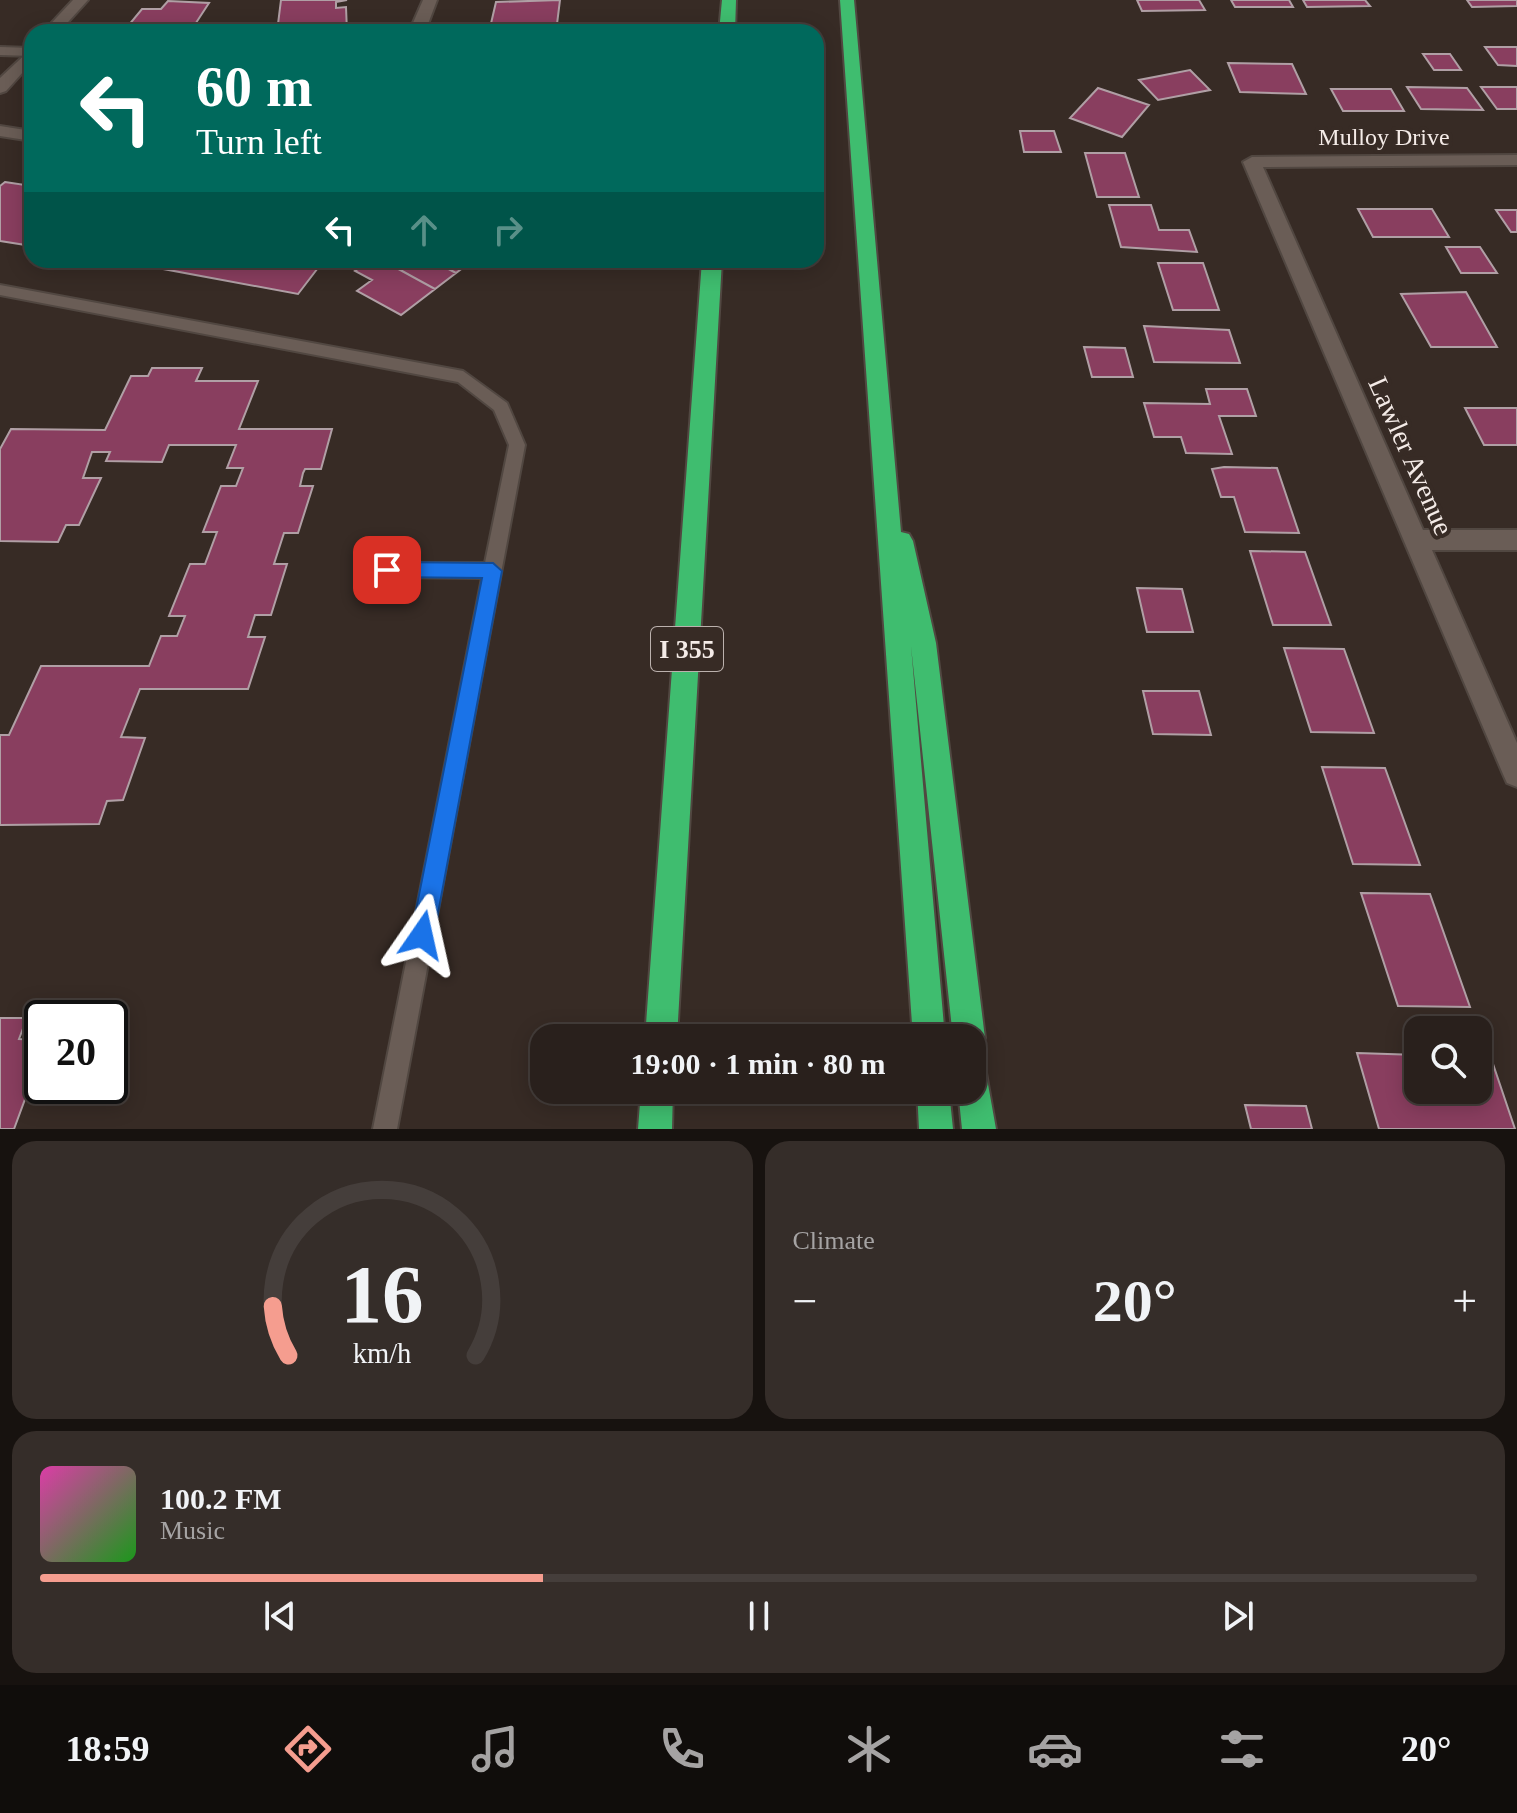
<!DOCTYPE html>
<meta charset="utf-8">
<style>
body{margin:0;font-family:"Times New Roman",serif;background:#352d29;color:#f1f3f6;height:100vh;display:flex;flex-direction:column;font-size:30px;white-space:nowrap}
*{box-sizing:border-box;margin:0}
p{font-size:26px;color:#a5a3a3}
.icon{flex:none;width:44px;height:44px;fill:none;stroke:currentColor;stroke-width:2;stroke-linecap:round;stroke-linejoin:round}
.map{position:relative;height:1129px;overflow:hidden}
.drawer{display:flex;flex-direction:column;gap:12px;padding:12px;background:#17120f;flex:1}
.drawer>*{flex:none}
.banner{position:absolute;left:24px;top:24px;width:800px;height:244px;border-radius:24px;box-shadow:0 4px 20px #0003,0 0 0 2px #453e3b;background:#00695c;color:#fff;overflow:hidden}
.buttons{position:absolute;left:1404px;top:1016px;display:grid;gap:16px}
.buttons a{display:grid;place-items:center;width:88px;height:88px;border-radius:16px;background:#29201c;box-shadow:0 4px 20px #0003,0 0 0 2px #453e3b;font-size:40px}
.speed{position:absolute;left:24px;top:1000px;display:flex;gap:16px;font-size:40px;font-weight:700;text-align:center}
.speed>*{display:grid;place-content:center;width:104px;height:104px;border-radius:50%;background:#29201c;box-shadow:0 4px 20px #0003,0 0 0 2px #453e3b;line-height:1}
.speed .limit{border:4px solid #111;border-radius:12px;background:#fff;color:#111}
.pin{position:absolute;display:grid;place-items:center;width:68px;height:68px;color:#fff;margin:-34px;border-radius:16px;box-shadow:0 4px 12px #0006}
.me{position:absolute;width:88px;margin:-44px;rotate:11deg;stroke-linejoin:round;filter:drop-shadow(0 0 6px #0008)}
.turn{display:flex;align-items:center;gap:28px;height:168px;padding:0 40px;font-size:36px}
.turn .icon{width:104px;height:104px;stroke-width:2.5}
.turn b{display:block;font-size:56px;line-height:68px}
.lanes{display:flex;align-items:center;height:76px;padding:0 40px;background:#0003;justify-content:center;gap:40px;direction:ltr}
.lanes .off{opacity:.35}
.big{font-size:60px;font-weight:700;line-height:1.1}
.drawer .tile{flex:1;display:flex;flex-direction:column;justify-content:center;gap:12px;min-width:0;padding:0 28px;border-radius:24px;background:#352d29}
.drawer .dial{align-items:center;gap:0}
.dial svg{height:208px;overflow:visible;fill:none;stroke:#453e3b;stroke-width:7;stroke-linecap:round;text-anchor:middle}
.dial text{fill:#f1f3f6;stroke:none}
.song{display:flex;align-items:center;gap:24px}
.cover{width:96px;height:96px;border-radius:12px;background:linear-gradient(135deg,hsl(320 70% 55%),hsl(120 70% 35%))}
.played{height:8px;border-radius:4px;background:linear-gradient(90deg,#f59d8f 35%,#453e3b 35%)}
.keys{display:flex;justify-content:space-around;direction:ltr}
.heat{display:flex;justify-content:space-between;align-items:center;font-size:44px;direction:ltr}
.drawer .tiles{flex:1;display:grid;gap:12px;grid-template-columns:1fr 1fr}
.tile:last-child{grid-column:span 2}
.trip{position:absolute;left:530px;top:1024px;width:456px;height:80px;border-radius:24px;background:#29201c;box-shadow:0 4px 20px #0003,0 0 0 2px #453e3b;font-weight:700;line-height:80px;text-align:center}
.tab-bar{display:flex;height:128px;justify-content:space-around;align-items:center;background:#100d0b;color:#a5a3a3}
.tab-bar .icon{width:56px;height:56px}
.tab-bar .selected{color:#f59d8f}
.tab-bar b{font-size:36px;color:#f1f3f6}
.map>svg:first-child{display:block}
</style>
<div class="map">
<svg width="1517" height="1129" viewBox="0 0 1517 1129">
<rect width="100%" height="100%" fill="#372b25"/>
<path fill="#893e5f" stroke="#b09fa5" stroke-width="2" d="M281,0h66l-11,2v6l10,-1 1,25h-70z
M560,0l-4,32h-67l7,-30z
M1137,0h62l6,10 -63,1z
M1231,0h58l4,7h-58z
M1303,0h62l5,6 -63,1z
M1467,0h50v6l-45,1z
M168,1l41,2 -19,29h-67l19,-23h19z
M1485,47h32v19l-19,-1z
M1423,54h27l11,16h-27z
M1228,63l64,1 14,30 -66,-2z
M1190,70l20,20 -52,10 -19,-20z
M1407,87l60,1 16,22 -62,-1z
M1481,87h36v22h-20z
M1098,88l51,17 -27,32 -52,-19z
M1331,89h60l13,22h-61z
M1020,131h34l7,21h-37z
M1085,153h40l14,44h-42z
M5,182l27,4v60l-32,-5v-55z
M1109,205h42l8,25h30l8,22 -76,-5z
M1358,209h74l17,28h-76z
M1496,210h21v22h-6z
M1446,247h34l17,26h-36z
M165,260h159l-26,34 -140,-26z
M371,260l19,4 3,-4h80l-72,55 -44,-24 15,-11 -17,-9z
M371,260h11l53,29 -34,26 -44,-24 15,-11 -17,-9z
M393,260h39l24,13 -21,16 -45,-25z
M432,260h41l-17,13z
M1158,263h45l16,47h-46z
M1466,292l31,55h-66l-30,-53z
M1144,326l85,4 11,33 -86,-1z
M1084,347l41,1 8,29h-41z
M152,368h50l-6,13h62l-19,48h93l-11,40h-16l-2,4 -3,13h13l-15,47h-14l-10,31h13l-16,51h-16l-7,22h17l-17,52h-108l-19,48 24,1 -22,62 -16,1 -8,23 -99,1v-90h9l32,-69h108l12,-30h16l8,-20h-16l21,-52h15l12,-32h-14l18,-46h15l7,-18h-16l9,-23h-67l-7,17 -56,-1 4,-9h-18l-9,26h18l-22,47h-13l-8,17 -58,-1v-92l11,-20 94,1 26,-54h17z
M1206,389h41l9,27h-37l13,38 -46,-1 -5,-16h-27l-10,-34 66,1z
M1465,408h52v37h-33z
M1224,467l53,1 22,65 -54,-1 -11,-35h-13l-9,-28z
M1250,551l55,1 26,73h-58z
M1137,588l45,1 11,43h-46z
M1284,648l60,1 30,84 -63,-1z
M1143,691h56l12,44 -58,-1z
M1322,767l63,1 35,97 -67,-1z
M1361,893l69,1 40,113 -72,-1z
M0,1018h27l-8,21 23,1v13l-28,76h-14z
M1357,1053l61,2v35h60v-26h15l22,65h-136z
M1245,1105l61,1 6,23h-61z"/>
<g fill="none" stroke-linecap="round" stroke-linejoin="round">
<g stroke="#514741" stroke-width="4">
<path id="lane" d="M0,47l32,1v8l-32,-1z
M0,285l463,86 44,32 18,42 -128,684h-24l109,-551 -95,-1 -6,-2 -3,-5 3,-5 6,-2h98l24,-118 -15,-35 -36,-28 -458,-87z"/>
</g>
<g stroke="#514741" stroke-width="4">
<path id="street" d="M73,0h15l-29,32h-16z
M423,0h14l-12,32h-16z
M32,48v14l-26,29 -6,2v-15z
M0,126l32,5v10l-32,-5z
M1517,155v10l-254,2 160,363h94v20h-85l85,193v44l-10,-4 -4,-9 -260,-612 9,-5z"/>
</g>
<g stroke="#514741" stroke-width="4">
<path id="highway" d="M722,0h14l-1,32h-16z
M840,0h14l47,532 8,2 4,7 23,102 49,395 -5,11 -6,3 9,4 13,73h-34l-4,-39h14v-52h-19l-42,-392 34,392h-32z
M702,260h20l-45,778h-32z
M641,1090h32l-1,39h-34z
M917,1090h32l4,39h-34z"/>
</g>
<use href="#lane" fill="#6a5d56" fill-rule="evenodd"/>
<use href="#street" fill="#6a5d56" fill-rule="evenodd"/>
<use href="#highway" fill="#3fbd6f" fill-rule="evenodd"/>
</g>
<path fill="#1a73e8" stroke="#114b97" stroke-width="2" d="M387,562l106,1 9,8 -68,364 -4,8 -8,3 -8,-3 -3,-8 71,-357 -95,-1 -9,-7z"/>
<g text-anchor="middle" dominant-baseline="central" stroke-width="8" stroke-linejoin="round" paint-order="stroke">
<g font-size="24" fill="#f4ebe7" stroke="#372b25">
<text x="1384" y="137">Mulloy Drive</text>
</g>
<rect fill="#372b25" stroke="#bbb1ad" stroke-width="2" x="651" y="627" width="72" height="44" rx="6"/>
<g font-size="26" font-weight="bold" fill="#f4ebe7">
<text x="687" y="649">I 355</text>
</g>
<g font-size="28" fill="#f4ebe7" stroke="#372b25">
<text transform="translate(1411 456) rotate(66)">Lawler Avenue</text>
</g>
</g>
</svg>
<div class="buttons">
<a><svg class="icon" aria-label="search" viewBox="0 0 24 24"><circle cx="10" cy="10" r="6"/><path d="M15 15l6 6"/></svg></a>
</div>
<div class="speed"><div class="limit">20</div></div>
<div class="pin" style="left:387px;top:570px;background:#d93025"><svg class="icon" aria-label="arrive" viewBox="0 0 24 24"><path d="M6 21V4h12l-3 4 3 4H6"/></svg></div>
<svg class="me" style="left:422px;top:935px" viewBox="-20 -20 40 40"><path d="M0-17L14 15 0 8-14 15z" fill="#1a73e8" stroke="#fff" stroke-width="4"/></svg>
<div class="trip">19:00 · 1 min · 80 m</div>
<div class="banner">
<div class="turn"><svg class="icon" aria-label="left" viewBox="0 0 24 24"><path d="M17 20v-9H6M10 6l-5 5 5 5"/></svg><div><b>60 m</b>Turn left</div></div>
<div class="lanes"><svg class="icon" aria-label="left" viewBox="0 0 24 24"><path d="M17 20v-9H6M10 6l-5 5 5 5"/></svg><svg class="icon off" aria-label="ahead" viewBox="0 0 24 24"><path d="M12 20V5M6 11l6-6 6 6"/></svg><svg class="icon off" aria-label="right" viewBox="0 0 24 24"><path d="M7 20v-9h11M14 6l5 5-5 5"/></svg></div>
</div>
</div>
<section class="drawer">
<div class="tiles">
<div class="tile dial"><svg viewBox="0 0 100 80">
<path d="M14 69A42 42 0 1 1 86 69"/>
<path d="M14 69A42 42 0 0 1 8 50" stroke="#f59d8f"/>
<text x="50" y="56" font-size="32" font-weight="700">16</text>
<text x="50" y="72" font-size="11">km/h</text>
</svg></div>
<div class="tile"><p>Climate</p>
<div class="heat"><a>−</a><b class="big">20°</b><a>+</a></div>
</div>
<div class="tile">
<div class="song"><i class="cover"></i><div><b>100.2 FM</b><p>Music</p></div></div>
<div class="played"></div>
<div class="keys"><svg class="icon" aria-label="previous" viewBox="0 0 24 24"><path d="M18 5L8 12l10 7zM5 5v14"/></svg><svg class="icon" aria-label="pause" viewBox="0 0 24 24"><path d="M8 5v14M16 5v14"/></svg><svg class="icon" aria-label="next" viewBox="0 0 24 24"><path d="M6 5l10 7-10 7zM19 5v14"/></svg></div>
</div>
</div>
</section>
<nav class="tab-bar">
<b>18:59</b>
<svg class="icon selected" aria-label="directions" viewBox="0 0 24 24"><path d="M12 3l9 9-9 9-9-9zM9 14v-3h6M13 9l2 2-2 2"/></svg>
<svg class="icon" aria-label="music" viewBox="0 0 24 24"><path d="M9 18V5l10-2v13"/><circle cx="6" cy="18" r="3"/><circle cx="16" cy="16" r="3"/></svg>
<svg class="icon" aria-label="phone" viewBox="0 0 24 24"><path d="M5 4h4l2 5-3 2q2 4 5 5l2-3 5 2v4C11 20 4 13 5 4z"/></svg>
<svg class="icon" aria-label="climate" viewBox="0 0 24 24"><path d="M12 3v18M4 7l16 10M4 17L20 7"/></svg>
<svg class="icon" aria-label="car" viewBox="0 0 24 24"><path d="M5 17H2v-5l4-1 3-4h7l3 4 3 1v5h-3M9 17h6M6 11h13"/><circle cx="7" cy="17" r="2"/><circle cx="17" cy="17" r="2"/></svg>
<svg class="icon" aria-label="filters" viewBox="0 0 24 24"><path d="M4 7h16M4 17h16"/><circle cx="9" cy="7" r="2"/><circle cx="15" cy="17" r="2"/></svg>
<b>20°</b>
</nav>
